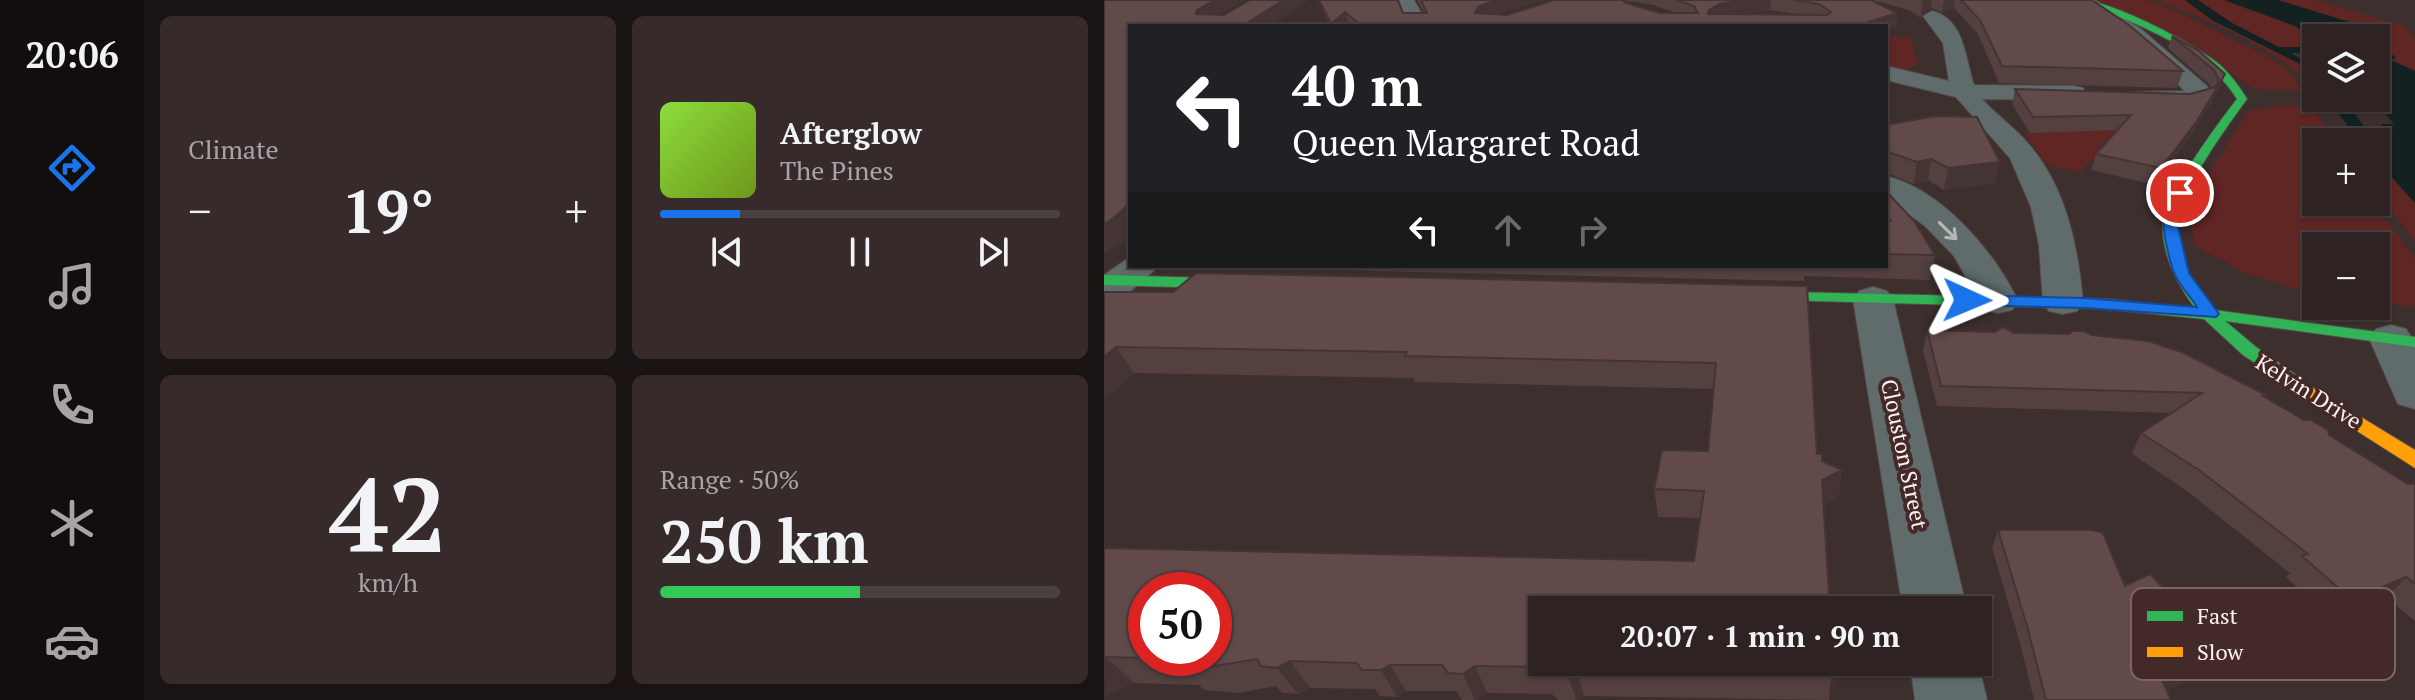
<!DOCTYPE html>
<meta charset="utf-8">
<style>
body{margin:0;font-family:"PT Serif",serif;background:#362b2a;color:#f1f3f6;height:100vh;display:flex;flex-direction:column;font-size:30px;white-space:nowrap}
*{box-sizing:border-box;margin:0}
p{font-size:26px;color:#a7a4a5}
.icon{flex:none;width:44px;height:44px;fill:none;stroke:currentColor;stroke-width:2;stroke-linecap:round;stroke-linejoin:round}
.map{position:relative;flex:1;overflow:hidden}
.sheet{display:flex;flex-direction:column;gap:16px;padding:16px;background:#191313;width:960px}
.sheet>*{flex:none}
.top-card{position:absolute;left:24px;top:24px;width:760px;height:244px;border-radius:0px;box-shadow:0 2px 6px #0004,0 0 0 2px #494040;background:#202124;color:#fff;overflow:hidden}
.buttons{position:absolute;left:1198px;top:24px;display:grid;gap:16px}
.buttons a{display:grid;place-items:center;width:88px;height:88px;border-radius:0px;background:#2e2322;box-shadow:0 2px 6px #0004,0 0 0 2px #494040;font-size:40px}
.speed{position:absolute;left:24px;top:572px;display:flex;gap:16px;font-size:40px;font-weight:700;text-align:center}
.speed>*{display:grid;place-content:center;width:104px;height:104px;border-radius:50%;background:#2e2322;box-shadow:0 2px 6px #0004,0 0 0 2px #494040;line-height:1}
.speed .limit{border:12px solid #d22;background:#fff;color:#111}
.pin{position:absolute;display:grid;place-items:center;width:68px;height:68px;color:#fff;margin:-34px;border:4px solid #fff;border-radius:50%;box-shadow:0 2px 8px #0007}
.me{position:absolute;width:88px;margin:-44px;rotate:91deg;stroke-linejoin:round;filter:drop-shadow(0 0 6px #0008)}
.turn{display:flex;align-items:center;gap:28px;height:168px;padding:0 32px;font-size:36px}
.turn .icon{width:104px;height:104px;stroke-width:2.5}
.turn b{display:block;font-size:56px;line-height:68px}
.lanes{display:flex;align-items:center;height:76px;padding:0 32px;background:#0003;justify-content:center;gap:40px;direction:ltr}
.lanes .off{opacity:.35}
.big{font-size:60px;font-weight:700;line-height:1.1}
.sheet .widget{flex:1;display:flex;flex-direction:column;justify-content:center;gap:12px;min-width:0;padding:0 28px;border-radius:12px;background:#362b2a}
.sheet .dial{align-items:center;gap:0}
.dial b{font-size:104px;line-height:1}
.song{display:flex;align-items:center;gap:24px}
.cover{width:96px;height:96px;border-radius:12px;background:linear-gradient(135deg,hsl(90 70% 55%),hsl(80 70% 35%))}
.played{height:8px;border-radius:4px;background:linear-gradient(90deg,#1a73e8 20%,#494040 20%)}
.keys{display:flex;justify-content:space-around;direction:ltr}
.heat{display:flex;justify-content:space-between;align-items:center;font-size:44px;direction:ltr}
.charge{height:12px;border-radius:6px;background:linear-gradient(90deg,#34c759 50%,#494040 0)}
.sheet .tiles{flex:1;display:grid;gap:16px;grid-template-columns:repeat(2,1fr)}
.trip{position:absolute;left:424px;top:596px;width:464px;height:80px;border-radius:0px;background:#2e2322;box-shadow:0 2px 6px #0004,0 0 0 2px #494040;font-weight:700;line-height:80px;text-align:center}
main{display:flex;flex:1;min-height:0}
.menu{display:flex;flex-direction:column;width:144px;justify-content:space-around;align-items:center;background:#120e0e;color:#a7a4a5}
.menu .icon{width:56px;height:56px}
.menu .selected{color:#1a73e8}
.menu b{font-size:36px;color:#f1f3f6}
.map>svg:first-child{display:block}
</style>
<main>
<nav class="menu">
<b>20:06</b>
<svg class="icon selected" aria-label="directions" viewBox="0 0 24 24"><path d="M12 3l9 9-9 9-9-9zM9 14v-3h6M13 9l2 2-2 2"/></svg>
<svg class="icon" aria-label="music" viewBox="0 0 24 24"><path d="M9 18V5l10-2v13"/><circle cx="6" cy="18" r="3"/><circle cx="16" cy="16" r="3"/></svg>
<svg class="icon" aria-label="phone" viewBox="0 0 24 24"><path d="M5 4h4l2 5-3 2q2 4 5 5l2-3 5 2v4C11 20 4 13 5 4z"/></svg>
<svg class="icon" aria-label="climate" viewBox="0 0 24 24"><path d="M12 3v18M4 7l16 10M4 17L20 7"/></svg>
<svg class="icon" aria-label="car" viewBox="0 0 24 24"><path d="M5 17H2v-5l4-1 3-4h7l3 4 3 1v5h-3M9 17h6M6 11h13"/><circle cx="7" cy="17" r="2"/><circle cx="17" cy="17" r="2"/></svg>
</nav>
<section class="sheet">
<div class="tiles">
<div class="widget"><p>Climate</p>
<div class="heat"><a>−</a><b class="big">19°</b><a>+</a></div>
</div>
<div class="widget">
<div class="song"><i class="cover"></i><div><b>Afterglow</b><p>The Pines</p></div></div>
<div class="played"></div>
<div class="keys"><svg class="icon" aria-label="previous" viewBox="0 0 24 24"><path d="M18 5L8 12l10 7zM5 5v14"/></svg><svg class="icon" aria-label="pause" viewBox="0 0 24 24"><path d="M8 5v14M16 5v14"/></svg><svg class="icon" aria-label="next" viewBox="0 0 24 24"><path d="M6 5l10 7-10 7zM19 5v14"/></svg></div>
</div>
<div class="widget dial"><b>42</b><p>km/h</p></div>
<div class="widget"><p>Range · 50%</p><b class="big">250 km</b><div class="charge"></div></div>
</div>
</section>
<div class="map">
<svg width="1311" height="700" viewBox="0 0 1311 700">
<rect width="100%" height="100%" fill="#3d2f2e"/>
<path fill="#5f2624" d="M988,0h55l39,16 85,42 19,14 12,19 -48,-2 -55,-38z
M1049,0h32l27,20 86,43 18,20v9c-34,-42 -111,-75 -163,-92z
M1094,0c8,0 17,0 25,0 20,3 90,27 93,47h-37l-47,-24z
M1174,0h36l90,26 11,13v32l-24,-11 5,-2c-39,-33 -69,-42 -118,-58z
M782,37h24l8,27 -14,6 -18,-3z
M1182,105l26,2 23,35h-19v60h56l43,57v48l-39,-5v-56h-60v48l-69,-20 -52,-28 -8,-37 61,-98z
M1032,110l-55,62 -33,-6 -24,-33 37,-1z
M1272,160l39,43v38l-39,-53z"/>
<path fill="#132121" d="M1081,0h13l34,23 47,24h37v5l-25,1 25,15v15l-18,-20 -86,-43z
M1120,0h54l72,22 22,16h-56v4l-21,-16z
M1272,40l20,18 -5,2 24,11v132l-39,-43v-18h-16l-33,-44h16l26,35 16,1 -4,-10h13l-23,-26h5z"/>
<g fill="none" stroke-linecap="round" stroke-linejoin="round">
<g stroke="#564b4b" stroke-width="2">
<path id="street" d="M294,0h16l14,26h-18z
M971,0h20l46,29 66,57 4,9c-14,18 -57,12 -77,7l-3,-5 3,-5 51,-1 -58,-54z
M828,11c33,8 33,48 42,74l100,1 9,2 3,5 -3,5 -9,2 -92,-1c15,17 35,30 49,48 36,43 47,101 52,155l-6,9 -14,3 -14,-3 -6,-9 -4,-57 -8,-38 -21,-49 -54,-61 -70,-17v-14l63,15 -6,-38 -20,-27z
M782,176c56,14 108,75 132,125l-6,9 -14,3 -14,-3 -30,-54 -29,-30 -39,-28z
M26,257v9h29l-41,36 -14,4v-31z
M769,287l14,4 6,8 74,311h-64l-50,-311 6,-8z
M1287,325l15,4 9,14v66l-17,-5 -29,-66 7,-9z
M806,662h68l9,38h-72z"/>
</g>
<g stroke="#564b4b" stroke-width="2">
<path id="fast" d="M976,0c31,0 115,44 140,65 11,10 19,21 27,34 -19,26 -65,89 -69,120 -5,33 16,66 36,91l201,27v10l-190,-26 31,26 43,30 2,4 -2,4 -7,2 -49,-32 -39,-36 -98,-10 -362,-10 -2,-3 2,-3 6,-2 356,8 89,9c-18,-24 -34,-55 -32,-86 2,-27 56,-100 74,-123 -26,-42 -73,-63 -117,-82 -13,-5 -28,-10 -40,-17z
M0,275l142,4 8,5 -8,5 -142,-4z"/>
</g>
<g stroke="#564b4b" stroke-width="2">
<path id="slow" d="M1188,375l123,75v18l-130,-83 -2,-4 2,-4z"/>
</g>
<use href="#street" fill="#606c6c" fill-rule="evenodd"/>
<use href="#fast" fill="#30b455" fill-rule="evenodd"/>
<use href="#slow" fill="#ff9f0a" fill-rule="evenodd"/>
</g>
<path fill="#53403f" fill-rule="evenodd" d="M214,0h80l5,13h21l-7,-13h126l-45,14 9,1 119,-12 34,10h16l-23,-8 -31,-5h470l91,71 -6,17 -178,-5 -21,-49 -24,-26 -12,4 -11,-4 -9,5 -1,5 -12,-8 -33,-9 -2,1 23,11 -1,14 -10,3v-4h-556zM666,10l33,5 -63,-1z
M1068,36l53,38 -5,14 -29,48 -36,49 -64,-15 5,-16 21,-24 -87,3 -18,-29 3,-15 175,5 21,-6 -2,-4 -41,-36z
M782,125l109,58 -51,7 -16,-10 -14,4 -27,-11z
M782,191l49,64 -5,25 -126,-4v5l-601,-14 -1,-1h684z
M703,286l10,168 5,7 17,36 -297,165h300l-3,17 -9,7 -1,14 -245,-4 -6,4h-20l-6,-6 -65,-1 -10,7h-15l-6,-9h-50l-9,6 -17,-1 -5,-7 -65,-1 -12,6 -16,-1 -6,-7 -38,7 -34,-3 -5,-5 -65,-2 -29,13 -1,-148 590,13 6,-43 -42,-1 -4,-28 54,-38 6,-62 -299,-7 -2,-4 -279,-5 -30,27v-107z
M823,330l165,5 176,61 -1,3 141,85h7v137l-28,-23 -53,23 -48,-44 4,-4 -103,-82 -55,-37 9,-21 31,-20 -235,-7 -14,-56z
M894,530l127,56 100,65 -13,17 -45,23 4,9h-137l-14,-57 -28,-95z"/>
<path fill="#443433" d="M112,0h29l-41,23 -8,-9 1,-4z
M180,0h24l-38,26h-28z
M394,0h45l-61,19 -7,-6 4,-7z
M643,0h24l-1,10 -50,7 -11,9v-16l10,-6z
M819,0h9l-1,8 -9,5 -1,5z
M840,0h11l-1,8 -12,4z
M241,12l4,13 -18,1v-2z
M793,13l-1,14 -10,3v-4h-30z
M1121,74l-5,14 -29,48 -36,49 6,-17z
M785,152l-2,21 -1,1v-20z
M827,159l-3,21 -14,4 3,-22z
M896,162l-5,21 -51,7 4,-22z
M26,203v34l-5,5 -21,11v-29z
M12,347l18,26 -30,27v-43z
M738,470l-3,27 -19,11 2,-28z
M1302,577l-19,21 -53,23 18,-21z
M1121,651l-13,17 -60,31 11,-17z
M0,657h2l28,26 -29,13z
M186,661l20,27 -12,6 -21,-26z
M727,662h11l-3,17 -9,7 2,-13z
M286,665l16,26 -9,6 -16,-27z
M371,666l12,27 -10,7h-2l-12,-26z
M472,669l8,27 -6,4h-2l-8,-25z"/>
<path fill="#614a49" stroke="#443433" stroke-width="2" d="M0,0h112l-19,10 -1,4 28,1 26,-15h34l-42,26h-112v177l-19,17 -7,4z
M215,0h79l5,13h24l-6,-13h77l-19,6 -4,7 32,2 47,-15h68l4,3 34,10h38l-4,-7 -17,-6h70l-28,4 -10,6 -1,4 120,1 3,-3 -12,-8 -26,-4h78l26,13 -41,13h-494l-17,-14 -14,12z
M857,0h131l37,25 54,46 -181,-5 -22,-46z
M1068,36l26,14 27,24 -28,47 -36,47 -65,-14 35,-39 -98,2 -18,-28 175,5 26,-7 3,-7 -5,-10z
M831,116l42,1 23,45 -52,6 -17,-9 -14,3 -28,-10 -3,2v-29z
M782,191l28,30 21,34 -49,-1v-34l6,1 -6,-3z
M92,273l611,13 10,168h5v7l20,9 -20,10 8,130h-288v52h289l1,11 -256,-4 -8,6 -17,1 -8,-9 -68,-1 -12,8 -15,-1 -6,-8h-52l-9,5h-19l-5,-7 -67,-2 -13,7 -16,-2 -4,-7 -42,7 -36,-3 -4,-5h-16h55v-68h-68v68l-42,-1v-109l590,13 10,-70 -50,-2 8,-39 46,1 8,-88 -311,-7 2,-4 -291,-5 -12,10v-64l1,-1h68z
M899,327l11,6 55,1 4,-3h10l9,4 56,6 36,12 84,43h-5l41,24h7l17,10 1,5 79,49h7v100l-9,-7 -54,23 -50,-44 6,-2 -109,-84 -58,-37 61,-40 -261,-7 -14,-56 68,2z
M894,530h94l11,3 22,53 25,-12 75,77 -62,31 8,18h-125l-19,-74z"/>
<defs><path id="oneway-shaft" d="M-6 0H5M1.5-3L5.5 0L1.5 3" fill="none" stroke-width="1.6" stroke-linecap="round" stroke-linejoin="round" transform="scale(2)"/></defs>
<use stroke="#b7b5b4" href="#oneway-shaft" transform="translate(844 231) rotate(45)"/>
<path fill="#1a73e8" stroke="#114b97" stroke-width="2" d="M1076,189l7,4 -11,25 13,55 30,41 -3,3 -132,-9 -117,-3 -9,-5 9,-5 117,3 113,9c-7,-11 -20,-24 -24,-37 -7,-22 -20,-69 7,-81z"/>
<g text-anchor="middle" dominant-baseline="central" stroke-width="8" stroke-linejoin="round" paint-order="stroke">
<g font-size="22" fill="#fff1ef" stroke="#432a28">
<text transform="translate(1205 391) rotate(32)">Kelvin Drive</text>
<text transform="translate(801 454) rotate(78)">Clouston Street</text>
</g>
</g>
<rect x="1027" y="588" width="264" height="92" rx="12" fill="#432a28" stroke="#7b6664" stroke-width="2"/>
<rect x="1043" y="611" width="36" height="10" fill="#30b455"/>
<rect x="1043" y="647" width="36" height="10" fill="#ff9f0a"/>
<g font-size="22" fill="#fff1ef">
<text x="1093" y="624">Fast</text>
<text x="1093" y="660">Slow</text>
</g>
</svg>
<div class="buttons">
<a><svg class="icon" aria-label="layers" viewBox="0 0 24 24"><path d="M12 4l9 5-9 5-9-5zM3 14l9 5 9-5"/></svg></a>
<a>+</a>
<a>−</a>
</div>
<div class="speed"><div class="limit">50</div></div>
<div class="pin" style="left:1076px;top:193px;background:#d93025"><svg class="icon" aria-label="arrive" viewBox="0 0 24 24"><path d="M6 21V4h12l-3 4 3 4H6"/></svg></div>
<svg class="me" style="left:863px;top:300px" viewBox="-20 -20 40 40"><path d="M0-17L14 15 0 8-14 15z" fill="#1a73e8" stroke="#fff" stroke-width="4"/></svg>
<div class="trip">20:07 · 1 min · 90 m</div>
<div class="top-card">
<div class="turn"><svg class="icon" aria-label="left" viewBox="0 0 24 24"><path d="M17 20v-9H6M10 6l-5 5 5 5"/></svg><div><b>40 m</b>Queen Margaret Road</div></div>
<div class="lanes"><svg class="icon" aria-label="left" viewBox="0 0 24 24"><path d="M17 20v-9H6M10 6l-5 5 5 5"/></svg><svg class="icon off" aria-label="ahead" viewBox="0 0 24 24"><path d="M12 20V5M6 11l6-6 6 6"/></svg><svg class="icon off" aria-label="right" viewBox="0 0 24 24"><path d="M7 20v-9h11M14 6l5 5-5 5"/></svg></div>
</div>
</div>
</main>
